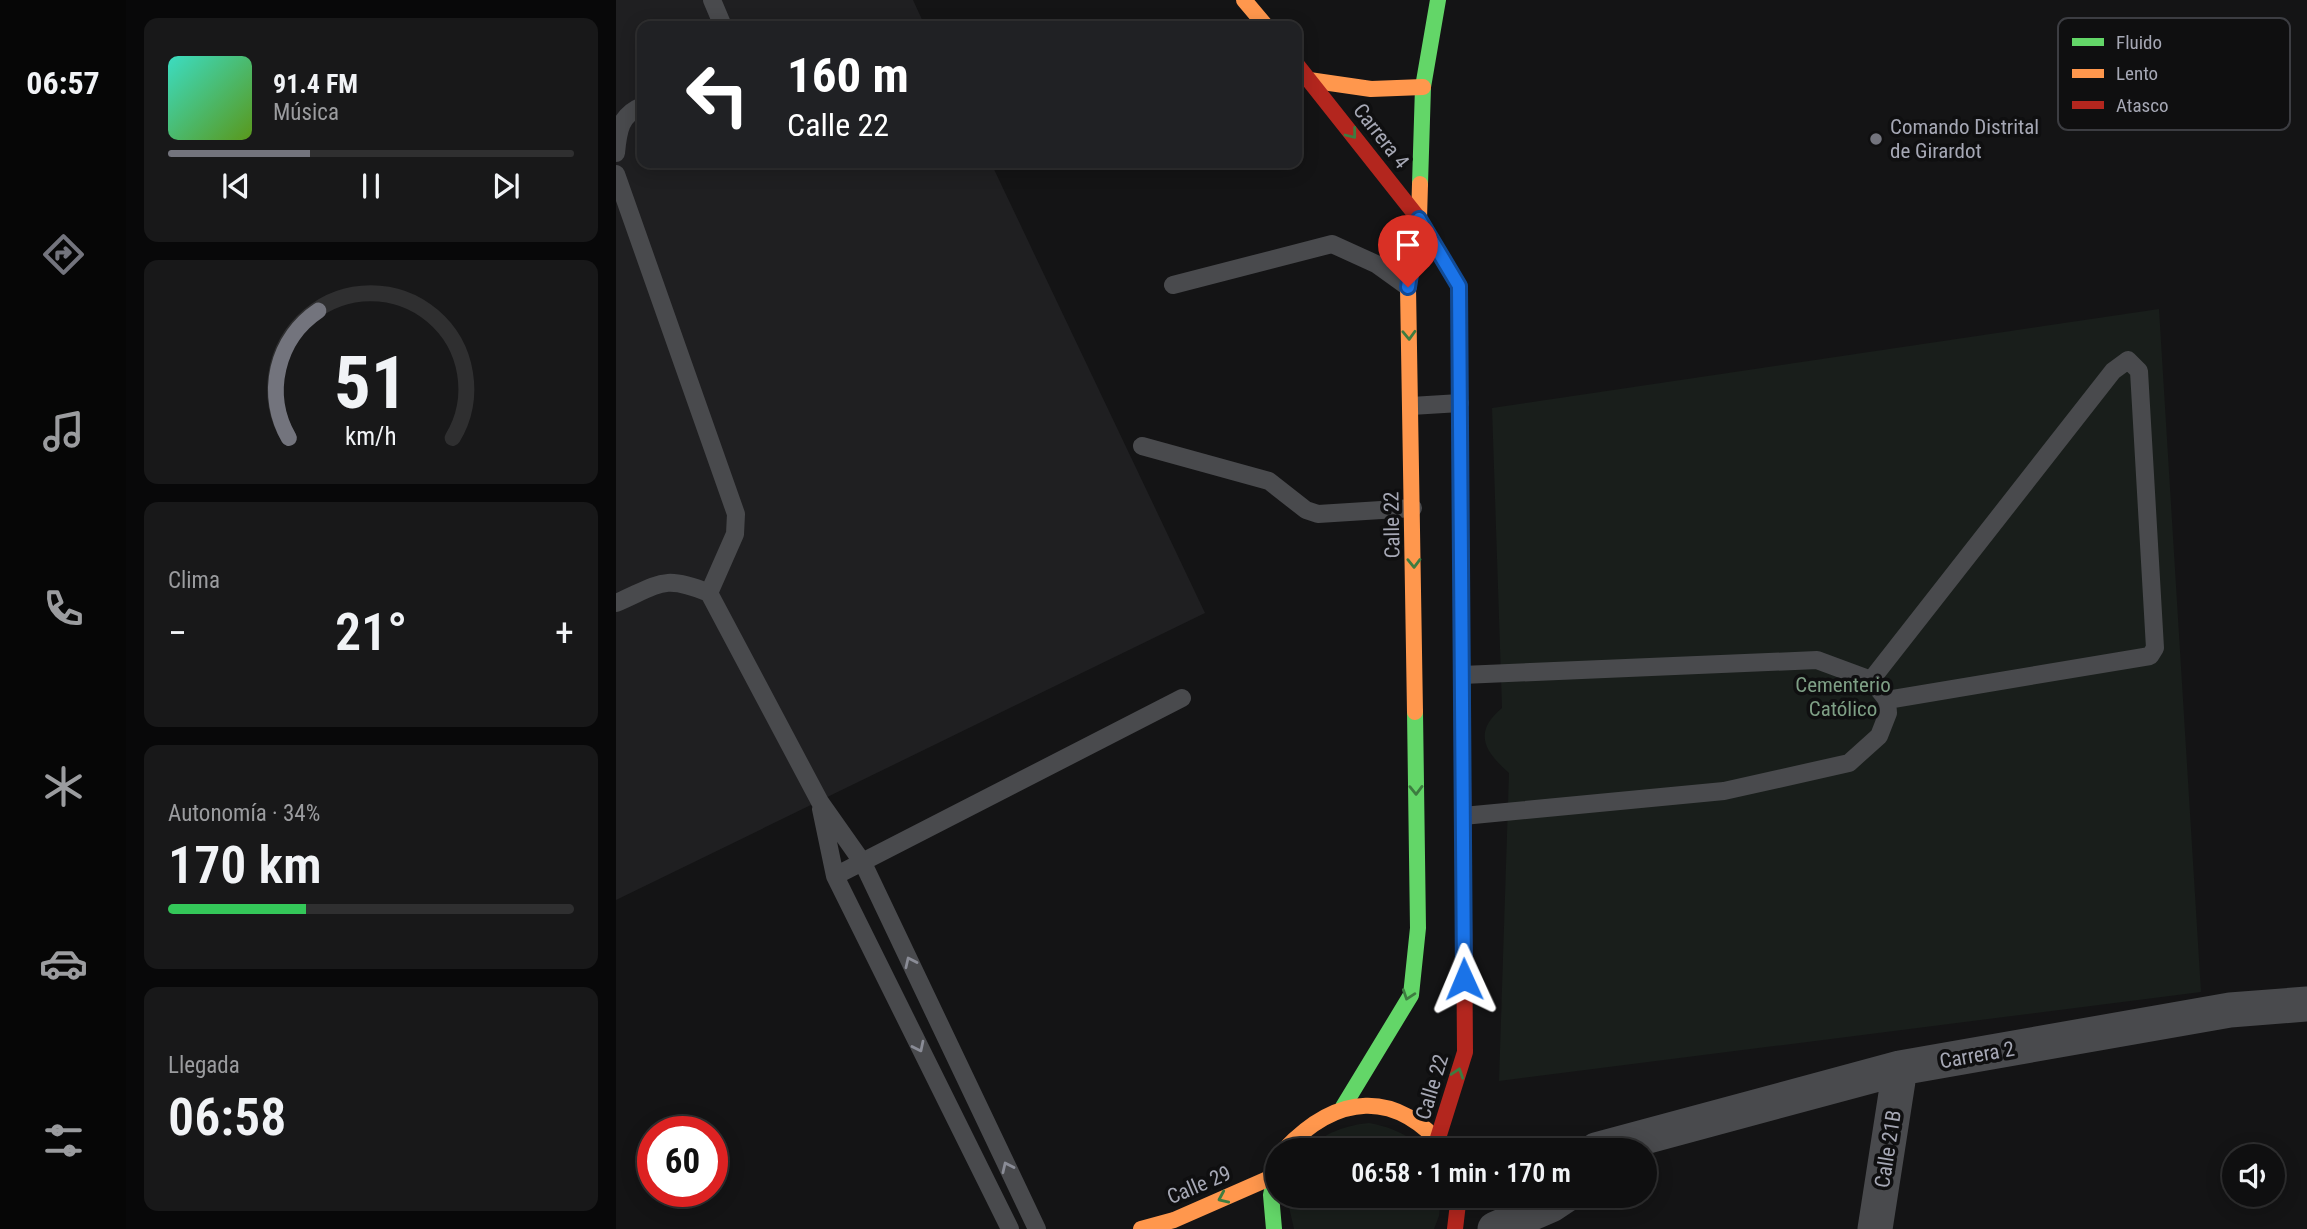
<!DOCTYPE html>
<html lang="es">
<meta charset="utf-8">
<style>
body{margin:0;font-family:"Roboto Condensed",sans-serif;background:#181819;color:#f1f3f6;height:100vh;display:flex;flex-direction:column;font-size:26px;white-space:nowrap}
*{box-sizing:border-box;margin:0}
p{font-size:23px;color:#9b9c9f}
.icon{flex:none;width:38px;height:38px;fill:none;stroke:currentColor;stroke-width:2;stroke-linecap:round;stroke-linejoin:round}
.map{position:relative;flex:1;overflow:hidden}
.details{display:flex;flex-direction:column;gap:18px;padding:18px;background:#080809;width:490px}
.details>*{flex:none}
.top-card{position:absolute;left:21px;top:21px;width:665px;height:147px;border-radius:14px;box-shadow:0 4px 18px #0003,0 0 0 2px #2f2f30;background:#202124;color:#fff;overflow:hidden}
.tools{position:absolute;left:1606px;top:1144px;display:grid;gap:14px}
.tools a{display:grid;place-items:center;width:63px;height:63px;border-radius:50%;background:#0f0f10;box-shadow:0 4px 18px #0003,0 0 0 2px #2f2f30;font-size:35px}
.speed{position:absolute;left:21px;top:1116px;display:flex;gap:14px;font-size:35px;font-weight:700;text-align:center}
.speed>*{display:grid;place-content:center;width:91px;height:91px;border-radius:50%;background:#0f0f10;box-shadow:0 4px 18px #0003,0 0 0 2px #2f2f30;line-height:1}
.speed .limit{border:10px solid #d22;background:#fff;color:#111}
.pin{position:absolute;display:grid;place-items:center;width:60px;height:60px;color:#fff;margin:-72px -30px;border-radius:50% 50% 50% 0;rotate:-45deg;box-shadow:0 0 7px #0007}
.pin .icon{rotate:45deg}
.me{position:absolute;width:77px;margin:-38px;rotate:359deg;stroke-linejoin:round;filter:drop-shadow(0 0 5px #0008)}
.turn{display:flex;align-items:center;gap:24px;height:147px;padding:0 35px;font-size:32px}
.turn .icon{width:91px;height:91px;stroke-width:2.5}
.turn b{display:block;font-size:49px;line-height:60px}
.big{font-size:52px;font-weight:600;line-height:1.1}
.details .widget{flex:1;display:flex;flex-direction:column;justify-content:center;gap:10px;min-width:0;padding:0 24px;border-radius:14px;background:#181819}
.details .dial{align-items:center;gap:0}
.dial svg{height:182px;overflow:visible;fill:none;stroke:#2f2f30;stroke-width:7;stroke-linecap:round;text-anchor:middle}
.dial text{fill:#f1f3f6;stroke:none}
.song{display:flex;align-items:center;gap:21px}
.cover{width:84px;height:84px;border-radius:10px;background:linear-gradient(135deg,hsl(170 70% 55%),hsl(90 70% 35%))}
.played{height:7px;border-radius:4px;background:linear-gradient(90deg,#73747d 35%,#2f2f30 35%)}
.keys{display:flex;justify-content:space-around;direction:ltr}
.heat{display:flex;justify-content:space-between;align-items:center;font-size:38px;direction:ltr}
.charge{height:10px;border-radius:5px;background:linear-gradient(90deg,#34c759 34%,#2f2f30 0)}
.trip{position:absolute;left:649px;top:1138px;width:392px;height:70px;border-radius:35px;background:#0f0f10;box-shadow:0 4px 18px #0003,0 0 0 2px #2f2f30;font-weight:600;line-height:70px;text-align:center}
main{display:flex;flex:1;min-height:0}
.menu{display:flex;flex-direction:column;width:126px;justify-content:space-around;align-items:center;background:#060606;color:#9b9c9f}
.menu .icon{width:49px;height:49px}
.menu .on{color:#73747d}
.menu b{font-size:32px;color:#f1f3f6}
.map>svg:first-child{display:block}
</style>
<main>
<nav class="menu">
<b>06:57</b>
<svg class="icon on" aria-label="directions" viewBox="0 0 24 24"><path d="M12 3l9 9-9 9-9-9zM9 14v-3h6M13 9l2 2-2 2"/></svg>
<svg class="icon" aria-label="music" viewBox="0 0 24 24"><path d="M9 18V5l10-2v13"/><circle cx="6" cy="18" r="3"/><circle cx="16" cy="16" r="3"/></svg>
<svg class="icon" aria-label="phone" viewBox="0 0 24 24"><path d="M5 4h4l2 5-3 2q2 4 5 5l2-3 5 2v4C11 20 4 13 5 4z"/></svg>
<svg class="icon" aria-label="climate" viewBox="0 0 24 24"><path d="M12 3v18M4 7l16 10M4 17L20 7"/></svg>
<svg class="icon" aria-label="car" viewBox="0 0 24 24"><path d="M5 17H2v-5l4-1 3-4h7l3 4 3 1v5h-3M9 17h6M6 11h13"/><circle cx="7" cy="17" r="2"/><circle cx="17" cy="17" r="2"/></svg>
<svg class="icon" aria-label="filters" viewBox="0 0 24 24"><path d="M4 7h16M4 17h16"/><circle cx="9" cy="7" r="2"/><circle cx="15" cy="17" r="2"/></svg>
</nav>
<section class="details">
<div class="widget">
<div class="song"><i class="cover"></i><div><b>91.4 FM</b><p>Música</p></div></div>
<div class="played"></div>
<div class="keys"><svg class="icon" aria-label="previous" viewBox="0 0 24 24"><path d="M18 5L8 12l10 7zM5 5v14"/></svg><svg class="icon" aria-label="pause" viewBox="0 0 24 24"><path d="M8 5v14M16 5v14"/></svg><svg class="icon" aria-label="next" viewBox="0 0 24 24"><path d="M6 5l10 7-10 7zM19 5v14"/></svg></div>
</div>
<div class="widget dial"><svg viewBox="0 0 100 80">
<path d="M14 69A42 42 0 1 1 86 69"/>
<path d="M14 69A42 42 0 0 1 27 13" stroke="#73747d"/>
<text x="50" y="56" font-size="32" font-weight="700">51</text>
<text x="50" y="72" font-size="11">km/h</text>
</svg></div>
<div class="widget"><p>Clima</p>
<div class="heat"><a>−</a><b class="big">21°</b><a>+</a></div>
</div>
<div class="widget"><p>Autonomía · 34%</p><b class="big">170 km</b><div class="charge"></div></div>
<div class="widget"><p>Llegada</p><b class="big">06:58</b></div>
</section>
<div class="map">
<svg width="1691" height="1229" viewBox="0 0 1691 1229">
<rect width="100%" height="100%" fill="#141415"/>
<path fill="#1f1f21" d="M0,0h297l12,26h-283v137h349l214,450 -589,287z"/>
<path fill="#191e1b" d="M1543,309l42,683 -702,89 10,-308c-25,-22 -36,-41 -7,-65l-10,-300z
M753,1123c20,4 39,10 53,27h-114c15,-17 39,-25 61,-27z
M673,1195h152l-2,21 -5,13h-140l-5,-22z"/>
<g fill="none" stroke-linecap="round" stroke-linejoin="round">
<path stroke="#494a4d" stroke-width="18" d="M96,0l11,26
M0,153c2,-22 4,-38 26,-47
M0,174l120,340 -1,20 -26,59
M557,285l159,-41 44,20 32,23
M795,406l49,-3
M526,446l127,35 37,29 12,4 95,-6
M0,603c44,-19 47,-29 93,-10l111,209 43,61 174,366
M846,675l355,-15 54,20 16,20 1,13 -9,23 -30,27 -125,28 -261,25
M1255,680l242,-309 15,-11 11,11 16,277 -5,8 -263,44
M205,809l14,67 175,353
M219,876l347,-178"/>
<path stroke="#494a4d" stroke-width="35" d="M980,1150l304,-82 330,-58 77,-6
M879,1229l56,-24 15,-10
M1259,1229l25,-161"/>
<path stroke="#63d668" stroke-width="16" d="M804,184l3,-97 15,-87
M803,219l40,67 4,491
M727,1107l68,-112 7,-67 -3,-216
M658,1229l-3,-34 7,-32"/>
<path stroke="#ff974d" stroke-width="16" d="M628,0l22,26
M693,80l62,9 52,-2
M799,712l-7,-425 11,-68 1,-35
M668,1150c53,-56 111,-62 162,0
M525,1229l33,-9 98,-43"/>
<path stroke="#b3261e" stroke-width="16" d="M681,65l122,154
M822,1138l27,-86 -2,-275
M839,1229l4,-34"/>
</g>
<defs><path id="oneway-chevron" d="M-2-3.5L2.5 0L-2 3.5" fill="none" stroke-width="1.6" stroke-linecap="round" stroke-linejoin="round" transform="scale(1.75)"/></defs>
<g stroke="#3d7c40">
<use href="#oneway-chevron" transform="translate(736 134) rotate(52)"/>
<use href="#oneway-chevron" transform="translate(793 335) rotate(88)"/>
<use href="#oneway-chevron" transform="translate(798 563) rotate(89)"/>
<use href="#oneway-chevron" transform="translate(800 790) rotate(89)"/>
<use href="#oneway-chevron" transform="translate(792 995) rotate(109)"/>
<use href="#oneway-chevron" transform="translate(842 1073) rotate(-72)"/>
<use href="#oneway-chevron" transform="translate(607 1198) rotate(156)"/>
</g>
<g stroke="#8a8c96">
<use href="#oneway-chevron" transform="translate(294 962) rotate(-115)"/>
<use href="#oneway-chevron" transform="translate(303 1047) rotate(64)"/>
<use href="#oneway-chevron" transform="translate(391 1167) rotate(-115)"/>
</g>
<g fill="none" stroke-linecap="round" stroke-linejoin="round">
<g stroke="#114b97" stroke-width="18">
<path id="route" d="M792,287l11,-68 40,67 5,693"/>
</g>
<use href="#route" stroke="#1a73e8" stroke-width="12"/>
</g>
<circle fill="#73747d" stroke="#0f0f10" stroke-width="2.5" cx="1260" cy="139" r="7"/>
<g text-anchor="middle" dominant-baseline="central" stroke-width="7" stroke-linejoin="round" paint-order="stroke">
<g font-size="21" fill="#a6a8b5" stroke="#0f0f10" text-anchor="start">
<text x="1274" y="127">Comando Distrital<tspan x="1274" dy="24">de Girardot</tspan></text>
</g>
<g font-size="21" fill="#a6a8b5" stroke="#0f0f10">
<text transform="translate(765 136) rotate(52)">Carrera 4</text>
<text transform="translate(776 525) rotate(-91)">Calle 22</text>
<text transform="translate(1361 1055) rotate(-10)">Carrera 2</text>
<text transform="translate(816 1087) rotate(-73)">Calle 22</text>
<text transform="translate(1272 1149) rotate(-81)">Calle 21B</text>
<text transform="translate(583 1185) rotate(-23)">Calle 29</text>
</g>
<g font-size="21" fill="#7e9f85" stroke="#0f0f10">
<text x="1227" y="685">Cementerio<tspan x="1227" dy="24">Católico</tspan></text>
</g>
</g>
<rect x="1442" y="18" width="232" height="112" rx="10" fill="#0f0f10" stroke="#3c3d42" stroke-width="2"/>
<rect x="1456" y="38" width="32" height="8" fill="#63d668"/>
<rect x="1456" y="69" width="32" height="9" fill="#ff974d"/>
<rect x="1456" y="101" width="32" height="8" fill="#b3261e"/>
<g font-size="19" fill="#a6a8b5">
<text x="1500" y="49">Fluido</text>
<text x="1500" y="80">Lento</text>
<text x="1500" y="112">Atasco</text>
</g>
</svg>
<div class="tools">
<a><svg class="icon" aria-label="sound" viewBox="0 0 24 24"><path d="M4 9h4l5-4v14l-5-4H4zM17 9q2 3 0 6"/></svg></a>
</div>
<div class="speed"><div class="limit">60</div></div>
<div class="pin" style="left:792px;top:287px;background:#d93025"><svg class="icon" aria-label="arrive" viewBox="0 0 24 24"><path d="M6 21V4h12l-3 4 3 4H6"/></svg></div>
<svg class="me" style="left:848px;top:979px" viewBox="-20 -20 40 40"><path d="M0-17L14 15 0 8-14 15z" fill="#1a73e8" stroke="#fff" stroke-width="4"/></svg>
<div class="trip">06:58 · 1 min · 170 m</div>
<div class="top-card">
<div class="turn"><svg class="icon" aria-label="left" viewBox="0 0 24 24"><path d="M17 20v-9H6M10 6l-5 5 5 5"/></svg><div><b>160 m</b>Calle 22</div></div>
</div>
</div>
</main>
